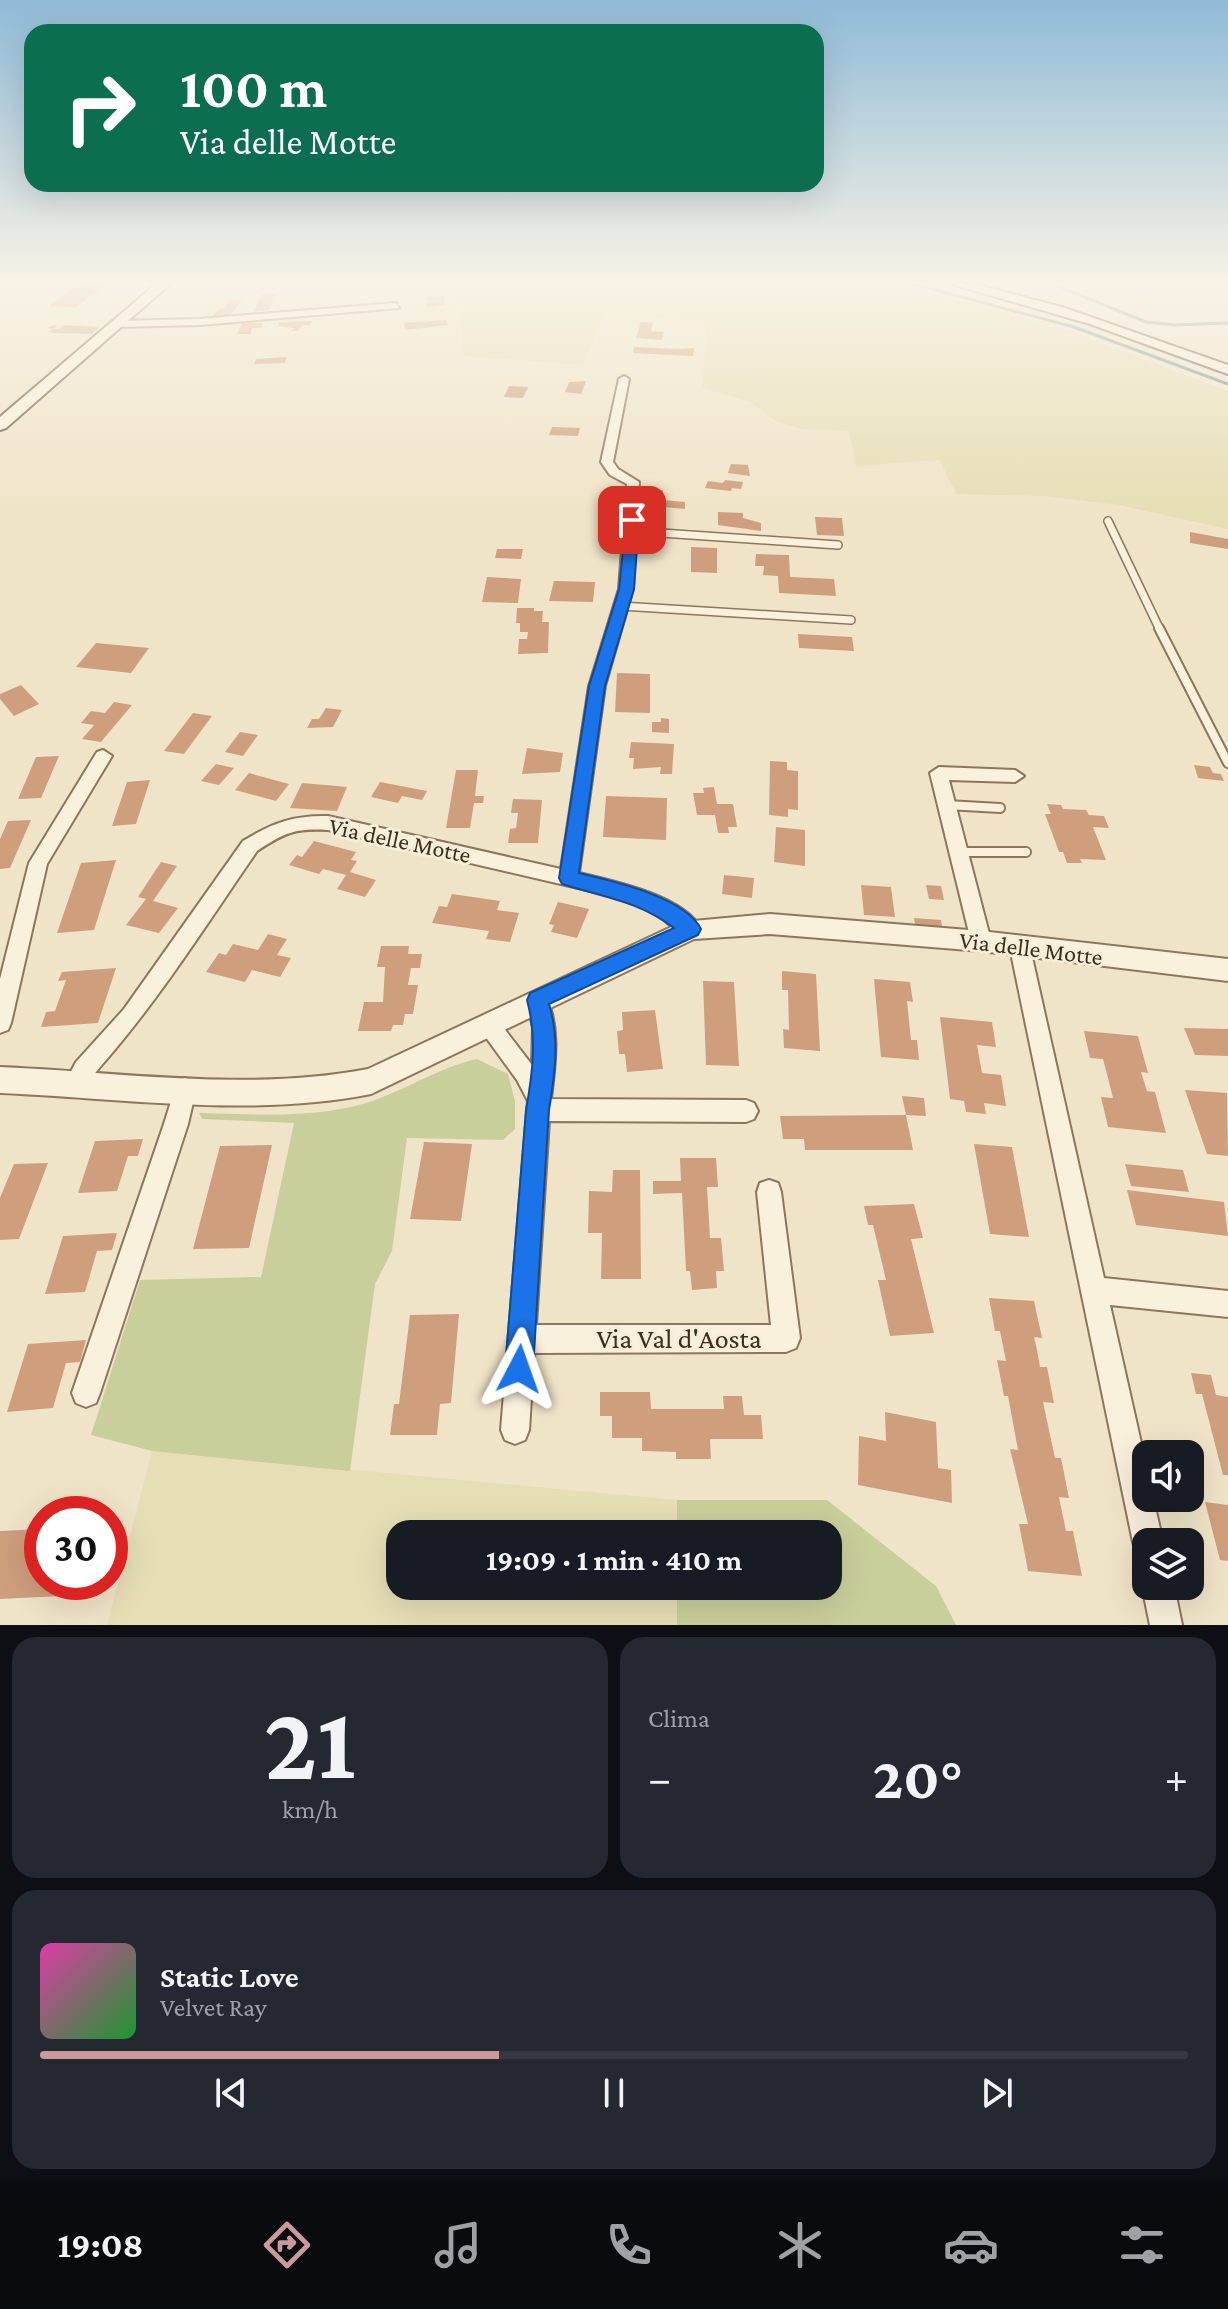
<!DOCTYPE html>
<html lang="it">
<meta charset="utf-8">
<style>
body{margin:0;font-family:"Crimson Pro",serif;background:#242831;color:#f1f3f6;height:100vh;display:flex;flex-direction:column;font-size:30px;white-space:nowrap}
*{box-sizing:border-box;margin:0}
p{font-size:26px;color:#9ea1a6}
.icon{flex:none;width:44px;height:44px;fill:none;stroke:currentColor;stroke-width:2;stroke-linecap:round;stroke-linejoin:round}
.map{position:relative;height:1625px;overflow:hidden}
.sheet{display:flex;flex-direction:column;gap:12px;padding:12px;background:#0d0f14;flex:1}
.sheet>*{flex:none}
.banner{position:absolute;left:24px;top:24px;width:800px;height:168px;border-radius:24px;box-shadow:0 8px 32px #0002;background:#0b6e4f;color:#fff;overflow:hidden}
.tools{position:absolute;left:1132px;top:1440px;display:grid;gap:16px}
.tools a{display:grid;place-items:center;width:72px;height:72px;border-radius:16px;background:#171b24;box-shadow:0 8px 32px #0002;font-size:40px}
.speed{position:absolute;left:24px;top:1496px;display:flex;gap:16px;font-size:40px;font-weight:700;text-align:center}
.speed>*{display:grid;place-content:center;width:104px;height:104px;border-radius:50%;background:#171b24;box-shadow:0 8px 32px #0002;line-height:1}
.speed .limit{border:12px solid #d22;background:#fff;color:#111}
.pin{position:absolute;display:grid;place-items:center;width:68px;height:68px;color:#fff;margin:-34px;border-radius:16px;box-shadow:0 4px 12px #0006}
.me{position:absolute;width:88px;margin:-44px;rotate:4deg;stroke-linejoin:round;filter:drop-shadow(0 0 6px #0008)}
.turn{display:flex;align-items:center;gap:28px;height:168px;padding:0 24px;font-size:36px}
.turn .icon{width:104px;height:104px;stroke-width:2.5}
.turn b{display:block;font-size:56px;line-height:68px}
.big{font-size:60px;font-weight:700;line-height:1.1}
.sheet .tile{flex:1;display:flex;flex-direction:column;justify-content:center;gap:12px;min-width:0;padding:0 28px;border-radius:24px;background:#242831}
.sheet .dial{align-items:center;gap:0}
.dial b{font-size:104px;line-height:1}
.song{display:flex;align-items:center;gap:24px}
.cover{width:96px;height:96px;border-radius:12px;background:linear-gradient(135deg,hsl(320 70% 55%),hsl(130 70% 35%))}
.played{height:8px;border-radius:4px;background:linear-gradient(90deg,#cc999b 40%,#363941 40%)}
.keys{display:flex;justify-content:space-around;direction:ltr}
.heat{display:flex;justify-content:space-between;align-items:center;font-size:44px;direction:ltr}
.sheet .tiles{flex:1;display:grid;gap:12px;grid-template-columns:1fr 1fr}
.tile:last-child{grid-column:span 2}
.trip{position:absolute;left:386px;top:1520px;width:456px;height:80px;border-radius:24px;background:#171b24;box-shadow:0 8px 32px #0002;font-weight:700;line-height:80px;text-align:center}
.tab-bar{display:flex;height:128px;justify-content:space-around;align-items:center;background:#090b0e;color:#9ea1a6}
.tab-bar .icon{width:56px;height:56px}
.tab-bar .selected{color:#cc999b}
.tab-bar b{font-size:36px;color:#f1f3f6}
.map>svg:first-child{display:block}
</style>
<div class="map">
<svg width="1228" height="1625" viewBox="0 0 1228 1625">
<rect width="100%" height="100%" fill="#f0e4c8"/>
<path fill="#e6deb5" d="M409,284h481l100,23 80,24 158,60v138l-109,-24 -74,-9 -88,-2 -18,-34 -83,6 -7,-35 -48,-2 -27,-9 -23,-18 -49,-14 6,-67 -104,-6 -21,50 -119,-9 -6,-63 -49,2z
M152,1451l525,49v34h-277v52h277v39h-570z"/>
<path fill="#c9cf9b" d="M477,1059l31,15 7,27v28l-12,11 -96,-2 -15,113 -17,33 -25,187 -198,-20 -61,-16 49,-155 121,-3 33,-154 -92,-4 -3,-6c56,1 113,6 167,-10 39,-12 71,-35 111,-44z
M677,1500h150l109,86 20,39h-279v-39h151v-52h-151z"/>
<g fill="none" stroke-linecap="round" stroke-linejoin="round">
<path stroke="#6f938a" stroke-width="3" d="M913,284l161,43 154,57
M1053,284l93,38 29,3 53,-2"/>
</g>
<path fill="#cf9f7d" d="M78,284h28l-30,23 -27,-1z
M262,294h14l-7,16 -15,1z
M444,296l1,9 -18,2v-10z
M229,300h13l-15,19h-18l10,-10h5z
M446,320l2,5 -43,5 -1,-7z
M312,321l-2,4h-8l-4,6h-7l3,-3 -16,-2 1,-4z
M641,322l12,1 -2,8 13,1 -2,8 -26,-2z
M242,323h21l-2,5h-9l-2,6h-13z
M52,325l6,1 -5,3h6l4,-4 36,2 -7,7 -38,-1 -5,-1 4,-3 -5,-1z
M634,347l44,2 16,-1 -1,8 -60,-3z
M286,357l-1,6 -31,1 2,-5z
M586,381l-5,13 -16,-2 4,-10z
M509,386l19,1 -5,11 -19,-1z
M552,427l28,1 -2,8 -29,-1z
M731,464l17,1 2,11 -22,-3z
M725,480l18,2 -2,7 -9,-1 -1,3 -26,-3 3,-7 15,2z
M645,489l18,1 -1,10 23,2v7l-43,-4z
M718,512l25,1v5l18,5v8l-43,-6z
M815,517l27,1 2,18 -27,-1z
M1190,532l38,7v10l-38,-6z
M691,547l26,1v25l-26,-1z
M497,549h26l-2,10 -26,-1z
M756,554l33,1 1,22 44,2 2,17 -57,-3 -1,-17 -15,-1 1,-9h-9z
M487,577l34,2 -3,24 -36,-1z
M554,581l41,1 -2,20 -44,-1z
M517,608h17v3h9l-1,11h7l-1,31 -30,1 1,-15h8l1,-7h-8v-9h-4z
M798,634l54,3 2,14 -55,-3z
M96,643l53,5 -18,25 -55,-6z
M617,673l33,1v39l-35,-1z
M21,685l18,19 -25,12 -14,-17v-5z
M114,702l18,3 -31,37 -19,-3 12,-14 -13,-2 10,-12 14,2z
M326,708l16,2 -9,17 -26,1 5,-9h7z
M193,713l19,3 -28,38 -20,-3z
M661,718l8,1v14l-17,-1v-10h9z
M240,732l18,3 -15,21 -18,-4z
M631,742l43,2 -2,30h-12l1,-7 -28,2 1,-11h-5z
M527,748l36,5 -3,19 -38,2z
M59,756l-18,42 -23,1 18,-42z
M770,761l17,1v8l11,1v39l-10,-1v8l-19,-2z
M216,764l18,4 -15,17 -18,-4z
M1194,765l16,2 3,6 8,1 3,7 -26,-3z
M456,770h22l-3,26h9l-1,7h-9l-4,25h-24z
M249,773l40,11 -13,17 -41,-11z
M150,780l-14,44 -24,2 15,-44z
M380,782l47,9 -5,9 -20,-4 -4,7 -27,-6z
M302,783l35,3 10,1 -10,24 -47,-3z
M714,787l3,17h16l4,23h-9l1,6h-11l-3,-18h-18l-4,-22h11l-1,-5z
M606,796l61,2 -1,42 -63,-3z
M513,799l29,1 -4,43h-30l2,-14 6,-1 2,-15h-7z
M1047,804l14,1 2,4 23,1 3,5 15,1 5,12 -16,-1 13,33 -26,-1 2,4h-15l-4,-11h-4l-14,-38h6z
M31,820l-21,48 -10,1v-30l8,-18z
M776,827l29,3v36l-31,-4z
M314,841l42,11 -5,8 6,1 -7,11 26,8 -11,17 -28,-8 9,-14 -23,-6 -4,5 -30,-9 8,-10 5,2z
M116,860l-22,70 -37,3 24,-70z
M161,862l16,4 -24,35 25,7 -19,25 -33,-8 20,-26 -8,-2z
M724,875l30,3 -2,20 -30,-4z
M861,885l30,2 4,30 -31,-2z
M926,885l15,1 3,14 -15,-1z
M452,894l48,7 -3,9 22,3 -9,29 -24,-3 3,-8 -57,-8 7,-17 8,1z
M558,902l31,7 -12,29 -26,-6 3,-7 -5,-1z
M914,918l27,2 2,12 -27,-1z
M268,934l19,5 -10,16 14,3 -11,19 -28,-7 -7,12 -39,-10 13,-19 7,2 7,-11 25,6z
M381,946h28l-1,8h14l-2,14h-9l-3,17h10l-5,29h-8l-2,11h-10l-2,6h-33l6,-29h19l2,-35h-8z
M116,968l-18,55 -57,4 5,-15 9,-1 11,-31 -8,1 4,-9z
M782,971l34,3 4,77 -36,-3 -1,-19 6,1 -1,-40h-6z
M874,979l36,3 3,20 -6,-1 4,39h6l2,20 -38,-3z
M703,981l31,1 5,84 -33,-1z
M655,1010l8,59 -36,3 -2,-18h-6l-2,-23 6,-1 -1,-18z
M940,1017l52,5 4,25 -19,-2 5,28 19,2 5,31 -22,-3 2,11 -20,-2 -2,-11 -14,-2z
M1184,1028l44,1v27l-33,-1z
M1084,1031l54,5 10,37 -7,-1 6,19 8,1 11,41 -58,-6 -7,-30 12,1 -5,-20 -5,-19 -13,-1z
M1185,1090l42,3 1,63 -21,-2z
M902,1096l22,2 2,18 -20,-1 7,35h-108l-1,-11h-21l-3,-23 126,-1z
M143,1139l-5,17h-10l-11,35 -39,2 17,-52z
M424,1142l48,2 -11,77 -51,-2z
M974,1144l38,3 17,90 -39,-3z
M272,1145l-23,103 -56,1 27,-103z
M680,1158h36l2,29h-11l3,51h11l3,33h-8l1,17 -25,2 -2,-19h-4l-4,-78 -29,1v-13h28z
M48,1163l-29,76 -19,1v-42l14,-34z
M1125,1164l58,6 6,22 -58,-6z
M613,1170h27l1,109h-40l1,-46h-14l1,-42 23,1z
M1127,1190l97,12 4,34 -92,-11z
M914,1204l9,34 -12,1 23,94 -44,3 -12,-56h8l-13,-55h-5l-4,-19z
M117,1233l-5,17 -15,1 -12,41 -40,2 18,-58z
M989,1298l45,3 8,37 -8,-1 3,13 3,17h7l7,36 -11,-1 12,56h6l8,40 -10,-1 7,34h7l9,45 -54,-5 -9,-47h9l-18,-75 8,1 -10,-54h-4l-7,-36 9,1 -6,-30h-5z
M459,1314l-8,89 -11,1 -3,31h-47l4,-31h5l11,-89z
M86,1340l-6,22 -14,1 -13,45 -46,4 21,-68z
M1191,1373l20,2 5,20 12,2v78h-5l-21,-81h-6z
M600,1392h50l1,17h73l-1,-13h19l2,19h17l2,24h-53l1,20h-35v-7l-34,-1v-13h-30v-22h-12z
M885,1412l51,10 2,46 13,2 1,33 -94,-18 1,-49 27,5z
M1205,1502l23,3v56l-8,-1z
M42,1529v53h44l-4,13 -82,4v-68z"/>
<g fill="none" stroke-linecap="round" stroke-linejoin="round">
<g stroke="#8d765c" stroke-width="10">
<path id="service-far1" d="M1108,521l52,109
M632,531l206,14
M621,606l230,14"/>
</g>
<g stroke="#8d765c" stroke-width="12">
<path id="service" d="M1159,628l69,135
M947,805l53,3
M959,852h67"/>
</g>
<g stroke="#8d765c" stroke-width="4">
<path id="minor" d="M396,303l3,5 -200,17 -81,2 -5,-3 5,-3 81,-2z
M624,376l5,3 -16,83 5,7 21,13 -6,107 -28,97 -26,187c34,8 105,23 122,56l-3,6c-18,6 -31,-16 -46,-24 -10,-5 -21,-9 -31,-13l-293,-68c-33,-2 -44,3 -71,21 -51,74 -98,149 -157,216 -8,9 -13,22 -24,26l-8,-3 -3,-7 11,-21 48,-53 119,-168c29,-18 51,-26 85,-25l233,53 28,-183 30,-97 8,-105 -17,-9 -9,-13 18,-83z
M103,750l9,6 -65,108 -36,159 -3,7 -8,3v-54l29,-116 68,-111z
M939,767l76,3 9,6 -9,6 -66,-2 42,161 -3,6 -7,2 -7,-2 -3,-6 -41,-168z
M1020,940l7,2 3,6 74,330 124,13v26l-118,-12 36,160v33h7l10,44h-17v14l-9,-3 -4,-11 -123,-594 3,-6z
M537,991l8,3c16,33 10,70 6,105l195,1 8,3 4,8 -4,8 -8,3 -197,-1 -13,204h235l-14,-133 3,-9 9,-3 9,3 3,9 19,146 -4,10 -10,4 -252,1 -5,77 -4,10 -10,4 -10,-4 -4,-10 27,-329 -11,-21 -40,-55 3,-7 8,-3 8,3 36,47 1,-38 -7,-27 3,-6z
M185,1078l8,4 3,7 -8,35 -88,269 -4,10 -10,4 -10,-4 -4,-10 92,-269 13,-42z
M1146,1577v9h28l8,39h-32l-8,-39z"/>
</g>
<g stroke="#8d765c" stroke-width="4">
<path id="tertiary" d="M770,914l211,17 247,28v22l-247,-30 -211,-17 -76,5 -323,155c-121,24 -249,4 -371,-1v-26c121,5 248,25 368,2l314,-147z"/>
</g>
<g stroke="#6f573f" stroke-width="4">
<path id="secondary" d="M156,284h14l-164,144 -6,2v-13z
M951,284h24l90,24 163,57v9l-138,-50z"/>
</g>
<use href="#service-far1" stroke="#faf1dc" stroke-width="7"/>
<use href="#service" stroke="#faf1dc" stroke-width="8"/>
<use href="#minor" fill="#faf1dc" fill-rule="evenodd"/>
<use href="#tertiary" fill="#faf1dc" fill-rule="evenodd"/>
<use href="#secondary" fill="#faf1dc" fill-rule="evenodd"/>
</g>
<linearGradient id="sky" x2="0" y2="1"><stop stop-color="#8fbad6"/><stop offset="0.55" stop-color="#f8f3e6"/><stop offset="1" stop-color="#f8f3e6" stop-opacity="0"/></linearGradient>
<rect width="1228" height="512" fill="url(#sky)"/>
<path fill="#1a73e8" stroke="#114b97" stroke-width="2" d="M632,516l7,4 -5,69 -29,97 -26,187c34,8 106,24 122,56l-3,6 -149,69c11,35 6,70 0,106l-16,259 -4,10 -10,4 -10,-4 -4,-10 21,-259c7,-38 11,-73 1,-110l3,-7 144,-65c-35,-27 -71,-31 -112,-44l-3,-6 30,-192 30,-97 7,-69z"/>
<g text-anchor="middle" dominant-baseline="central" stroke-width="6" stroke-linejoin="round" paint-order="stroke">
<g font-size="24" fill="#3d2e20" stroke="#f7eed8">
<text transform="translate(400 840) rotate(12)">Via delle Motte</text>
<text transform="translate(1031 948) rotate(7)">Via delle Motte</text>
</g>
<g font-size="28" fill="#3d2e20" stroke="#f7eed8">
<text x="679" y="1338">Via Val d'Aosta</text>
</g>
</g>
</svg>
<div class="tools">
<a><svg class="icon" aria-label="sound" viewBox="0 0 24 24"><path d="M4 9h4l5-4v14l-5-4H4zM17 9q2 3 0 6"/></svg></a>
<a><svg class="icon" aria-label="layers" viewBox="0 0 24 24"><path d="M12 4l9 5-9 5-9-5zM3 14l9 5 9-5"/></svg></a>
</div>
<div class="speed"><div class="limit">30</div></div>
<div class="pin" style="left:632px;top:520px;background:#d93025"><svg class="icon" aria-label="arrive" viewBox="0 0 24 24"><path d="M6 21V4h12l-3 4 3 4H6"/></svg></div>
<svg class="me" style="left:519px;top:1369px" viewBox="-20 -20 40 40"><path d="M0-17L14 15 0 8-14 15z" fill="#1a73e8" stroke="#fff" stroke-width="4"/></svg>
<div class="trip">19:09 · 1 min · 410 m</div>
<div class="banner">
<div class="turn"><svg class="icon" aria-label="right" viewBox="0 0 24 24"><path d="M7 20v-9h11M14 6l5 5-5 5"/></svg><div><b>100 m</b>Via delle Motte</div></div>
</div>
</div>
<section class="sheet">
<div class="tiles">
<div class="tile dial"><b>21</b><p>km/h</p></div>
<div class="tile"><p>Clima</p>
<div class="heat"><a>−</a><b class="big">20°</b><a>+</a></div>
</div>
<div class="tile">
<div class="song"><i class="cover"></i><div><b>Static Love</b><p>Velvet Ray</p></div></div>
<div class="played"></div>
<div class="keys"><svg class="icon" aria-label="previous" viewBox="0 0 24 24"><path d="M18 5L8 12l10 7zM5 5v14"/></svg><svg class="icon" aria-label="pause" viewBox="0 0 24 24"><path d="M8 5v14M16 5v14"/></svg><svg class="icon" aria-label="next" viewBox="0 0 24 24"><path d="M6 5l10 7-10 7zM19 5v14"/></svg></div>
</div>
</div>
</section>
<nav class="tab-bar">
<b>19:08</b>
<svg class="icon selected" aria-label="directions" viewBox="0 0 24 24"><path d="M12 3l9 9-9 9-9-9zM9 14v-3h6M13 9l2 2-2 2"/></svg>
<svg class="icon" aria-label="music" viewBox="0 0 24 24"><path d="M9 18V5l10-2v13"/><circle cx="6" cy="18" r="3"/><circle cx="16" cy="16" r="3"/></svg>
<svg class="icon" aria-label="phone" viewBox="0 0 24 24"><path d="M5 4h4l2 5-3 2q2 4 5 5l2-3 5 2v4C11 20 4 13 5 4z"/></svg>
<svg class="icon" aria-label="climate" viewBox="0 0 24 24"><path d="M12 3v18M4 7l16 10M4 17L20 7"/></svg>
<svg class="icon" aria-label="car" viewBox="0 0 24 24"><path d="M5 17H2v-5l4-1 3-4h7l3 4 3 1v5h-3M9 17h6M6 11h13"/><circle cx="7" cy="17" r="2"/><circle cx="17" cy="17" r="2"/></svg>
<svg class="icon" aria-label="filters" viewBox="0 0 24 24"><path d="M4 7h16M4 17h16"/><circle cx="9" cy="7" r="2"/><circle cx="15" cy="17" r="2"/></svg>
</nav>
